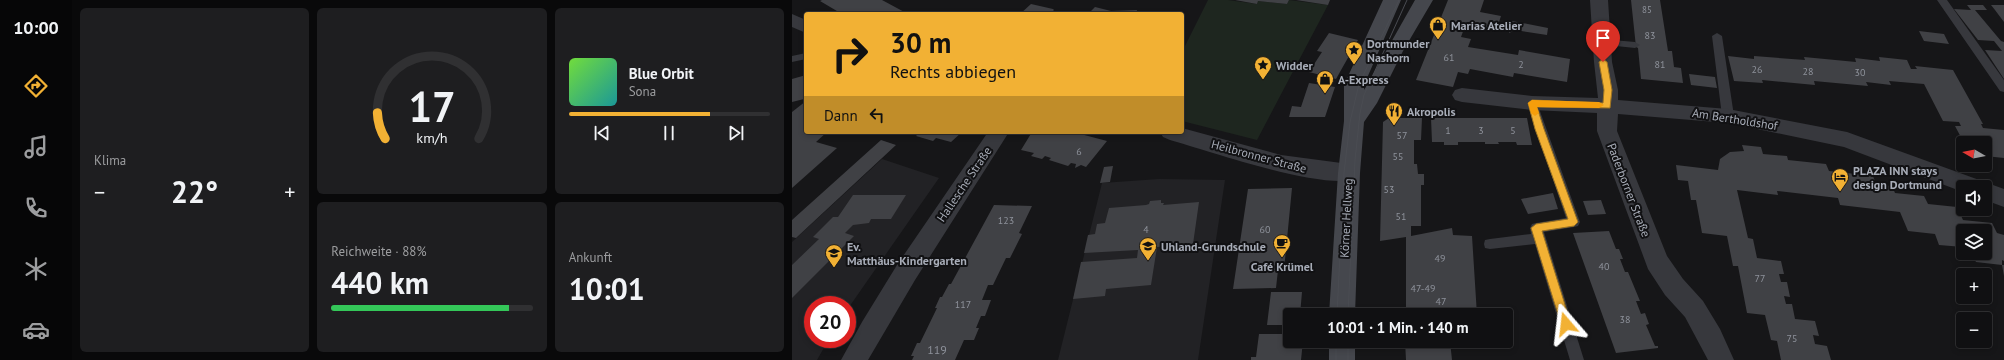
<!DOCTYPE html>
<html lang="de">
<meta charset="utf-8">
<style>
body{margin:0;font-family:"PT Sans",sans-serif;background:#1e1e20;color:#f1f3f6;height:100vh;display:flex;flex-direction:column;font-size:15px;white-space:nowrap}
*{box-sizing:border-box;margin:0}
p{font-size:13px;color:#9c9d9f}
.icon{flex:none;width:22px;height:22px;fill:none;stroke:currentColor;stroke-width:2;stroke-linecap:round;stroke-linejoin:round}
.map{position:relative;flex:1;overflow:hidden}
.sheet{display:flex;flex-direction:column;gap:8px;padding:8px;background:#09090a;width:720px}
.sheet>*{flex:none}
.banner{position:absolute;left:12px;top:12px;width:380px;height:122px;border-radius:4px;box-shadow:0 2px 6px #0003,0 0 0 1px #303032;background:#f2b134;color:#111;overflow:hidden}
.needle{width:26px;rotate:279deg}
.controls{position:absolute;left:1164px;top:136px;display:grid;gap:8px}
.controls a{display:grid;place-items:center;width:36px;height:36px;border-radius:4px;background:#101012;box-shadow:0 2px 6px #0003,0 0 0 1px #303032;font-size:20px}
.speed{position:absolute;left:12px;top:296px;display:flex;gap:8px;font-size:20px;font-weight:700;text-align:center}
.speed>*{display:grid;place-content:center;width:52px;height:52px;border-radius:50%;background:#101012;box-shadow:0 2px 6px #0003,0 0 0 1px #303032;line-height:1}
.speed .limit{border:6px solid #d22;background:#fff;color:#111}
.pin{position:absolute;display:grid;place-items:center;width:34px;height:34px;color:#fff;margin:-41px -17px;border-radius:50% 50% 50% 0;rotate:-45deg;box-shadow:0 0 4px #0007}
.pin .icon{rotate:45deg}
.me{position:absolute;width:44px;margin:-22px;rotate:343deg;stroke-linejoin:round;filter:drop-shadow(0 0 3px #0008)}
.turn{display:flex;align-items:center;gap:14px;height:84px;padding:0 20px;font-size:18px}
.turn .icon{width:52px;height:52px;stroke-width:2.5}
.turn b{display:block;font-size:28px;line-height:34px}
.then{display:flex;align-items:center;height:38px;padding:0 20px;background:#0003;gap:8px;font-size:15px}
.big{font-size:30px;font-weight:800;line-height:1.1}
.sheet .widget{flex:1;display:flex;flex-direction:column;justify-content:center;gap:6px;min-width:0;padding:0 14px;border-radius:6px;background:#1e1e20}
.sheet .dial{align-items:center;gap:0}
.dial svg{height:104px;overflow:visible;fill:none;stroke:#303032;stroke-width:7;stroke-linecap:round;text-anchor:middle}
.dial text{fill:#f1f3f6;stroke:none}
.song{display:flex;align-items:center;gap:12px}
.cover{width:48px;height:48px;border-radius:6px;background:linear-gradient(135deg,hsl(100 70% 55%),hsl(180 70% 35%))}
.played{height:4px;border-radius:2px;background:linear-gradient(90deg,#f2b134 70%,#303032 70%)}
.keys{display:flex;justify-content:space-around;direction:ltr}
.heat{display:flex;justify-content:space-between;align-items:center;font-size:22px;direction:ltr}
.charge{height:6px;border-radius:3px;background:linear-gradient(90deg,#34c759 88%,#303032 0)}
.sheet .tiles{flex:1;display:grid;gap:8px;grid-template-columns:repeat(3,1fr)}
.widget:first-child{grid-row:span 2}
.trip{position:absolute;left:491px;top:308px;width:230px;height:40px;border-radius:4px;background:#101012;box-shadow:0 2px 6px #0003,0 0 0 1px #303032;font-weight:800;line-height:40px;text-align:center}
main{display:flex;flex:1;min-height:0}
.tabs{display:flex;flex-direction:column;width:72px;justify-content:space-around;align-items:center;background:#060607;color:#9c9d9f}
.tabs .icon{width:28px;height:28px}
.tabs .current{color:#f2b134}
.tabs b{font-size:18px;color:#f1f3f6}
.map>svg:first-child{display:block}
</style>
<main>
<nav class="tabs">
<b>10:00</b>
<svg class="icon current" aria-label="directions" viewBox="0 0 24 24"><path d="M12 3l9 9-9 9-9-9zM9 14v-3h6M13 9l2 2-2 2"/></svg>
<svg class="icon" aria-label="music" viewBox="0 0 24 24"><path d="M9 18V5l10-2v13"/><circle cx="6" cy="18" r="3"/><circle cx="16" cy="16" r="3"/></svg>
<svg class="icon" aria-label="phone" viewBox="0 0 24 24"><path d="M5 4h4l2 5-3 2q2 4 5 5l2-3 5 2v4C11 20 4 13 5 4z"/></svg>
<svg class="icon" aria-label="climate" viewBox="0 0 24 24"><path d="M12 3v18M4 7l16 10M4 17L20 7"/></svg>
<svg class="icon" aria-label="car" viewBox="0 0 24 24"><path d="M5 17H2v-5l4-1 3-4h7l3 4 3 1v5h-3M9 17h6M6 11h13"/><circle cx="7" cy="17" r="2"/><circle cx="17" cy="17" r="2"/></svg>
</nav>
<section class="sheet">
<div class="tiles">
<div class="widget"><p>Klima</p>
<div class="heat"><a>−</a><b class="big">22°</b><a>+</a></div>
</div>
<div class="widget dial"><svg viewBox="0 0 100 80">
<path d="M14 69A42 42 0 1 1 86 69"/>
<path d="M14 69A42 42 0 0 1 8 49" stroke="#f2b134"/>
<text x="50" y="56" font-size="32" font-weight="700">17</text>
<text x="50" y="72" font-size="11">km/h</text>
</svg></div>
<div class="widget">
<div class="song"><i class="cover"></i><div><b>Blue Orbit</b><p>Sona</p></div></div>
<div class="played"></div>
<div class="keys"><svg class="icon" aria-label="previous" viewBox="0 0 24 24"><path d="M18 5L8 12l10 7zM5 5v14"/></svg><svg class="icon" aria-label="pause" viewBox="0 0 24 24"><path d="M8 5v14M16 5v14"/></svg><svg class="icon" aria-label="next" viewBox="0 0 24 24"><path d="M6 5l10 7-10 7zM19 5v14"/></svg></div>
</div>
<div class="widget"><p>Reichweite · 88%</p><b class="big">440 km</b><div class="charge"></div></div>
<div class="widget"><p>Ankunft</p><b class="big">10:01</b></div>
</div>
</section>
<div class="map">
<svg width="1212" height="360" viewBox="0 0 1212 360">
<rect width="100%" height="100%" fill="#161618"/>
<path fill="#222225" d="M90,159l57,19 -92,132v-5h-34v34h16l-12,21h-25v-118z
M367,179l66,1 -27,180h-140l44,-177z"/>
<path fill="#1e261f" d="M416,0h20l29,4 1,-3 29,3 2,-4 39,5 -71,135 -75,-19v-69z"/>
<path fill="#404145" d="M30,0h60l26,14h-54l-6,-3 -6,3 -22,-13z
M443,0h54l-2,4 -29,-3 -1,3z
M504,0h34l-2,5z
M656,0h36l-4,12 21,4 -5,15 -31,-5 -4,11 10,2 -3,8 50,8 1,-5 51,9 -3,23 -53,-9 -1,4 -43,-8 -2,5 -10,-2 -5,15 -37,-7z
M839,0h29l8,51h4l2,16 7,1 2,15 -42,-4 -3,-31 -2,-1z
M239,4l22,5 1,1 -4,4h-30z
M1175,5h16l4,5h-12l26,31 3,1v37l-19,-29 17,1 -8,-10 -16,-1 -24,-31 17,1z
M1199,5h13v17l-9,-12z
M303,7l16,4 26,-1 -1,4h-48z
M720,21l36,7 -1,7 -32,-5 -6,3z
M1127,31l25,3 5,10 -25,-3z
M537,33l29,7 -22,39 -27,-7 13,-20 -5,-1z
M936,56l26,3v-3l51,4 -1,-3 52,5 -1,-4 25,3 -1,-4 28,3 4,9h6l-2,-3 38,4 30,54h-2l2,4 21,2v28l-19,-2v-13h-21l-9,-17h6l-2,-4 -16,-1 -19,-37 -35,-3 2,4 -25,-3 2,4 -54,-5 1,4 -53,-5 1,3 -29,-2z
M897,74l26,3 2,11 -26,-3z
M14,75v18l-2,6 -12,3v-23z
M517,83l26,4 -10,30h-36l3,-11 9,1z
M14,101v31h21l-11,10 21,6 -45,40v-76z
M597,118h33l-1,22h-7v24h3l1,10h6v11h-3v41h-10v10l41,-8 1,7 19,1 5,79h-71v-78l-26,4 3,-119z
M639,118h96l5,27h-15l-1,-3h-18l1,2h-14v-2h-27v3h-14v-3h-12z
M128,132h42l-11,10 -15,-4 -3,3 -17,-5z
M240,132h41l34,9 -21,26 -5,-2 -6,3 1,-4 -5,-1 -3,3 -19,-6 2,-2 -6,-2 -3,3 -11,-3 3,-3 -13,-3z
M89,140l15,5 -100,93 -4,-1v-17z
M950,145l19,2 2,7 24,2 1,4 38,4 3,7 44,5 3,8 16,2 3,7 29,3 4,8 29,3 6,13 29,3 5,10 7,2v26l-2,-1v5h2v11l-2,-11 -26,-3 -5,-9h14v-22h-22v16l-24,-2 -4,-11 -27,-3 -8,-19 -60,-7 -2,-7 -61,-7 1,4 -41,-5 11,48 5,1 4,19 24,3 3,13h-5l2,8h6l3,15 -6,-1 2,8h6l3,15 20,2 4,15 -6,-1 2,9 12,2 4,14h-50l-4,-19 -6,-1 -6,-25 -18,-2 -9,-47h-5l-6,-30 -25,-3 -6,-33h-5l-3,-19 -10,-1 -2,-15 42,5 2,-11 10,-7 14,-1z
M321,166l-3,16 -10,1 4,-16z
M500,188l-8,82h-6l-2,18 -43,1 15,-100z
M761,193l5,16 -30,5 -7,-15z
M61,195h53l-15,24h-20l-2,4 -16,2 -8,8 9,3 -62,62v-33l27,-26 -6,-2 20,-20h5z
M369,200v3h3l-1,2 36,-3 -6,42 -36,3 -6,38 -45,4 -1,7 -32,3 8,-37 56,-4 1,-8 -54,3 4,-18 7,-1 2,-10 8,-1 4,-15 37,-3 3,-1 1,-3z
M809,200l5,14 -18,1 -5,-14z
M202,205l38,1 -13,27 3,1 -12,24h-4l-13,27h-5l-6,15h9l-6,16h-4l-5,12h3l-5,12h-10l-9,20h-43l2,-4h-3l6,-13h3l17,-35h-2l5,-11h2l7,-13h2z
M817,231l7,18h3l4,10h-3l5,13h3l12,29h-4l5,13 4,-1 4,11 -3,1 9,21h3v2l-42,5 -43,-120z
M479,292h31l-2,23h-10v10h-23z
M467,334h31v7h13l-2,19h-50v-3h5z
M613,341h45l2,19h-46z"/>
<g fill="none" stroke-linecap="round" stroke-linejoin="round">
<path fill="#37383d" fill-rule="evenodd" d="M1145,0h10l57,80v12l-4,-1z
M925,33l5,3 12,80 -6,4 -6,-4 -10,-80z
M809,39l34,3 5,3 -5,3 -38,-4 -1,-2z
M14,53v6l-14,3v-6z
M740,99l5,4 43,119 -2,4 -4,1 -30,5 40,128h-14l-35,-116 -45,5 -5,-1 -1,-4 1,-4 5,-1 41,-5 -1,-6 2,-4 4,-1 30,-5 -39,-115z"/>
<path fill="#37383d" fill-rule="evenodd" d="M798,0h18l4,62 6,28v10l110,9 119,23 157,57v18l-19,-7v-13h-22v5l-119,-45 -116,-24 -110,-9 -1,17 50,125 16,23 20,22 17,28 14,31h-26l-23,-43 -20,-22 -17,-26 -51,-138v-18l-65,-3 -70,-8 -7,-2 -3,-5 3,-5 7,-2 70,8 66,2 -4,-36z
M0,14l14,6v13l-14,-6z
M390,128l99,27 68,9 8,3 3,6 -3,6c-36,11 -148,-28 -187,-39l-7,-3 -3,-5h22z
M196,132h21l-94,148 -47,80h-27l21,-38 35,-57z"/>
<path fill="#45474d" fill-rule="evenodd" d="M591,0h18l-37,85v5l51,-90h18l-30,51 -26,52 -13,19 -4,51 -5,142h-26l9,-142 6,-52v-36z
M537,341h26v19h-26z"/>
<path stroke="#4a4c52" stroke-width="1" d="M545,315l7,-142 6,-51 9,-38 40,-84
M556,315l7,-155 5,-47 4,-18 43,-95
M544,341v19
M556,341v19"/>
</g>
<path fill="#f2b134" stroke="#9d7322" d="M811,59l4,3 5,28 -2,18 -73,-1 7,22 34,93 -4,4 -32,5 29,93 -1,4 -4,1 -4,-1 -1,-4 -30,-96 5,-4 32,-5 -33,-90 -7,-26 4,-3 71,3 1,-13 -5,-28z"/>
<path fill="#f59e0b" d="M740,100l67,2 5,3 -5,3 -62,-1 2,6 -4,3 -4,-3 -3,-10z"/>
<defs>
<g id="shop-pin" transform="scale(0.9)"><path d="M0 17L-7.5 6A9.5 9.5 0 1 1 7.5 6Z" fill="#f2b134" stroke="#111113"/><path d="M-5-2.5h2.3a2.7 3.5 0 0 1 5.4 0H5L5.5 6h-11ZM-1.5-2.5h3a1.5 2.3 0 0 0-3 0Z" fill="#111"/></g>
<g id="sight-pin" transform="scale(0.9)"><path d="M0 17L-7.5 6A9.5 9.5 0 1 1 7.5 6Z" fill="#f2b134" stroke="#111113"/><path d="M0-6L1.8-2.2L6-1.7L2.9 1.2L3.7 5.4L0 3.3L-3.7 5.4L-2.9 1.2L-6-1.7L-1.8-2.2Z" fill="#111"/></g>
<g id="restaurant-pin" transform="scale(0.9)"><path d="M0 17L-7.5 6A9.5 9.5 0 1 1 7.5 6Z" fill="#f2b134" stroke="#111113"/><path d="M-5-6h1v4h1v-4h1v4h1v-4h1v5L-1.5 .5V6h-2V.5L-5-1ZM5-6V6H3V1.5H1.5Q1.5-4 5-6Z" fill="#111"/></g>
<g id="hotel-pin" transform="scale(0.9)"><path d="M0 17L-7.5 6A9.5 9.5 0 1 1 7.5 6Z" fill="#f2b134" stroke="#111113"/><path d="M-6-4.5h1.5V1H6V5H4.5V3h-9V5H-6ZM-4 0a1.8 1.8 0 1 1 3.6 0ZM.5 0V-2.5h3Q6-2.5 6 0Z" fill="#111"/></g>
<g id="cafe-pin" transform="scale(0.9)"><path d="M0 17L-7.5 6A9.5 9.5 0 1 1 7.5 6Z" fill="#f2b134" stroke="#111113"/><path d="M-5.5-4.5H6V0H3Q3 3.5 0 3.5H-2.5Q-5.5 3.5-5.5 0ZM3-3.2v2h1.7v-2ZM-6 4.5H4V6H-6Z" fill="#111"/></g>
<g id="school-pin" transform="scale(0.9)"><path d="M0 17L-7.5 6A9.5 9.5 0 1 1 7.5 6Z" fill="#f2b134" stroke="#111113"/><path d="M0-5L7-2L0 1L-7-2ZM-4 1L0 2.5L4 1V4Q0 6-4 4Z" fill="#111"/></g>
</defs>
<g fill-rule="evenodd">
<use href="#shop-pin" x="646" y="25"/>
<use href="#sight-pin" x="562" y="50"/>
<use href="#sight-pin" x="471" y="65"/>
<use href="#shop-pin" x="533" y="79"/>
<use href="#restaurant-pin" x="602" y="111"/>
<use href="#hotel-pin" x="1048" y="177"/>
<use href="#cafe-pin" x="490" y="243"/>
<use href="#school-pin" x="356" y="246"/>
<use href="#school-pin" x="42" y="253"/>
</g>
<g text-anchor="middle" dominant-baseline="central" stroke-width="4" stroke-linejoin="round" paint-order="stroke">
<g font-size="9" fill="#8e929b">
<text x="855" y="9">85</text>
</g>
<g font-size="10" fill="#8e929b">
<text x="858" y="35">83</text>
<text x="657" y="57">61</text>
<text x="729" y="64">2</text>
<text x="868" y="64">81</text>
<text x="965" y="69">26</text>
<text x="1016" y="71">28</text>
<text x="1068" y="72">30</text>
<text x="656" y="130">1</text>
<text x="689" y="130">3</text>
<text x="721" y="130">5</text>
<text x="610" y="135">57</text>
<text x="287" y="151">6</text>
<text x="606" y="156">55</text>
<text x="597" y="189">53</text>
<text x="609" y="216">51</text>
<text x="214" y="220">123</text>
<text x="354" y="229">4</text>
<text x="473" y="229">60</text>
<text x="648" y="258">49</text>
<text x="812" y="266">40</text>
<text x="968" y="278">77</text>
<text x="631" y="288">47-49</text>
<text x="649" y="301">47</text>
<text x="171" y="304">117</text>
<text x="833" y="319">38</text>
<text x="1000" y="338">75</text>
</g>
<g font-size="12" font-weight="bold" fill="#a8adb8" stroke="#111113" text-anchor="start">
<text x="659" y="25">Marias Atelier</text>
<text x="575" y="43">Dortmunder<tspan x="575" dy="14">Nashorn</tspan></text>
<text x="484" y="65">Widder</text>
<text x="546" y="79">A-Express</text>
<text x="615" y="111">Akropolis</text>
<text x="1061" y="170">PLAZA INN stays<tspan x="1061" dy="14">design Dortmund</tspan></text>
<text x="55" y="246">Ev.<tspan x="55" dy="14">Matthäus-Kindergarten</tspan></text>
<text x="369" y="246">Uhland-Grundschule</text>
<text x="490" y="266" text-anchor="middle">Café Krümel</text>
</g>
<g font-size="12" fill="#a8adb8" stroke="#111113">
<text transform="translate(943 119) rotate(9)">Am Bertholdshof</text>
<text transform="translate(467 156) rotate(15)">Heilbronner Straße</text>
<text transform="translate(172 184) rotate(-56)">Hallesche Straße</text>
<text transform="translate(837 190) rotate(69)">Paderborner Straße</text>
<text transform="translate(554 218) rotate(-87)">Körner Hellweg</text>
</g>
<g font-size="12" fill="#8e929b">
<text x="145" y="349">119</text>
</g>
</g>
</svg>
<div class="controls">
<a><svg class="needle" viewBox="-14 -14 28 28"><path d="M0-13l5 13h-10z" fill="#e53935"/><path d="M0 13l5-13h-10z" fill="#9c9d9f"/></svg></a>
<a><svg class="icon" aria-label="sound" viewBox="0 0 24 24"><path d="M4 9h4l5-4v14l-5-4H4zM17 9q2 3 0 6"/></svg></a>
<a><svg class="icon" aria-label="layers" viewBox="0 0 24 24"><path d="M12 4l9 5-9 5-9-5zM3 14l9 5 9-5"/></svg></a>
<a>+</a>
<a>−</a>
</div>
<div class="speed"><div class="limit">20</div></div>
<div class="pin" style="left:811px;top:62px;background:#d93025"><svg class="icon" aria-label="arrive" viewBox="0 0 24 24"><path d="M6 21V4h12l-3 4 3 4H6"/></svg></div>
<svg class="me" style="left:774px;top:324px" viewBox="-20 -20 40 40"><path d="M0-17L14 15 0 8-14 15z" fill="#f2b134" stroke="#fff" stroke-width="4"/></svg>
<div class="trip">10:01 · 1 Min. · 140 m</div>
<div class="banner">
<div class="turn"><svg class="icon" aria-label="right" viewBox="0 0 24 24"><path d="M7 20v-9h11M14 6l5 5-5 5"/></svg><div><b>30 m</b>Rechts abbiegen</div></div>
<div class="then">Dann<svg class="icon" aria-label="left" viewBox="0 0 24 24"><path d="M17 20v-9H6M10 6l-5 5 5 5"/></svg></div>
</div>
</div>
</main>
